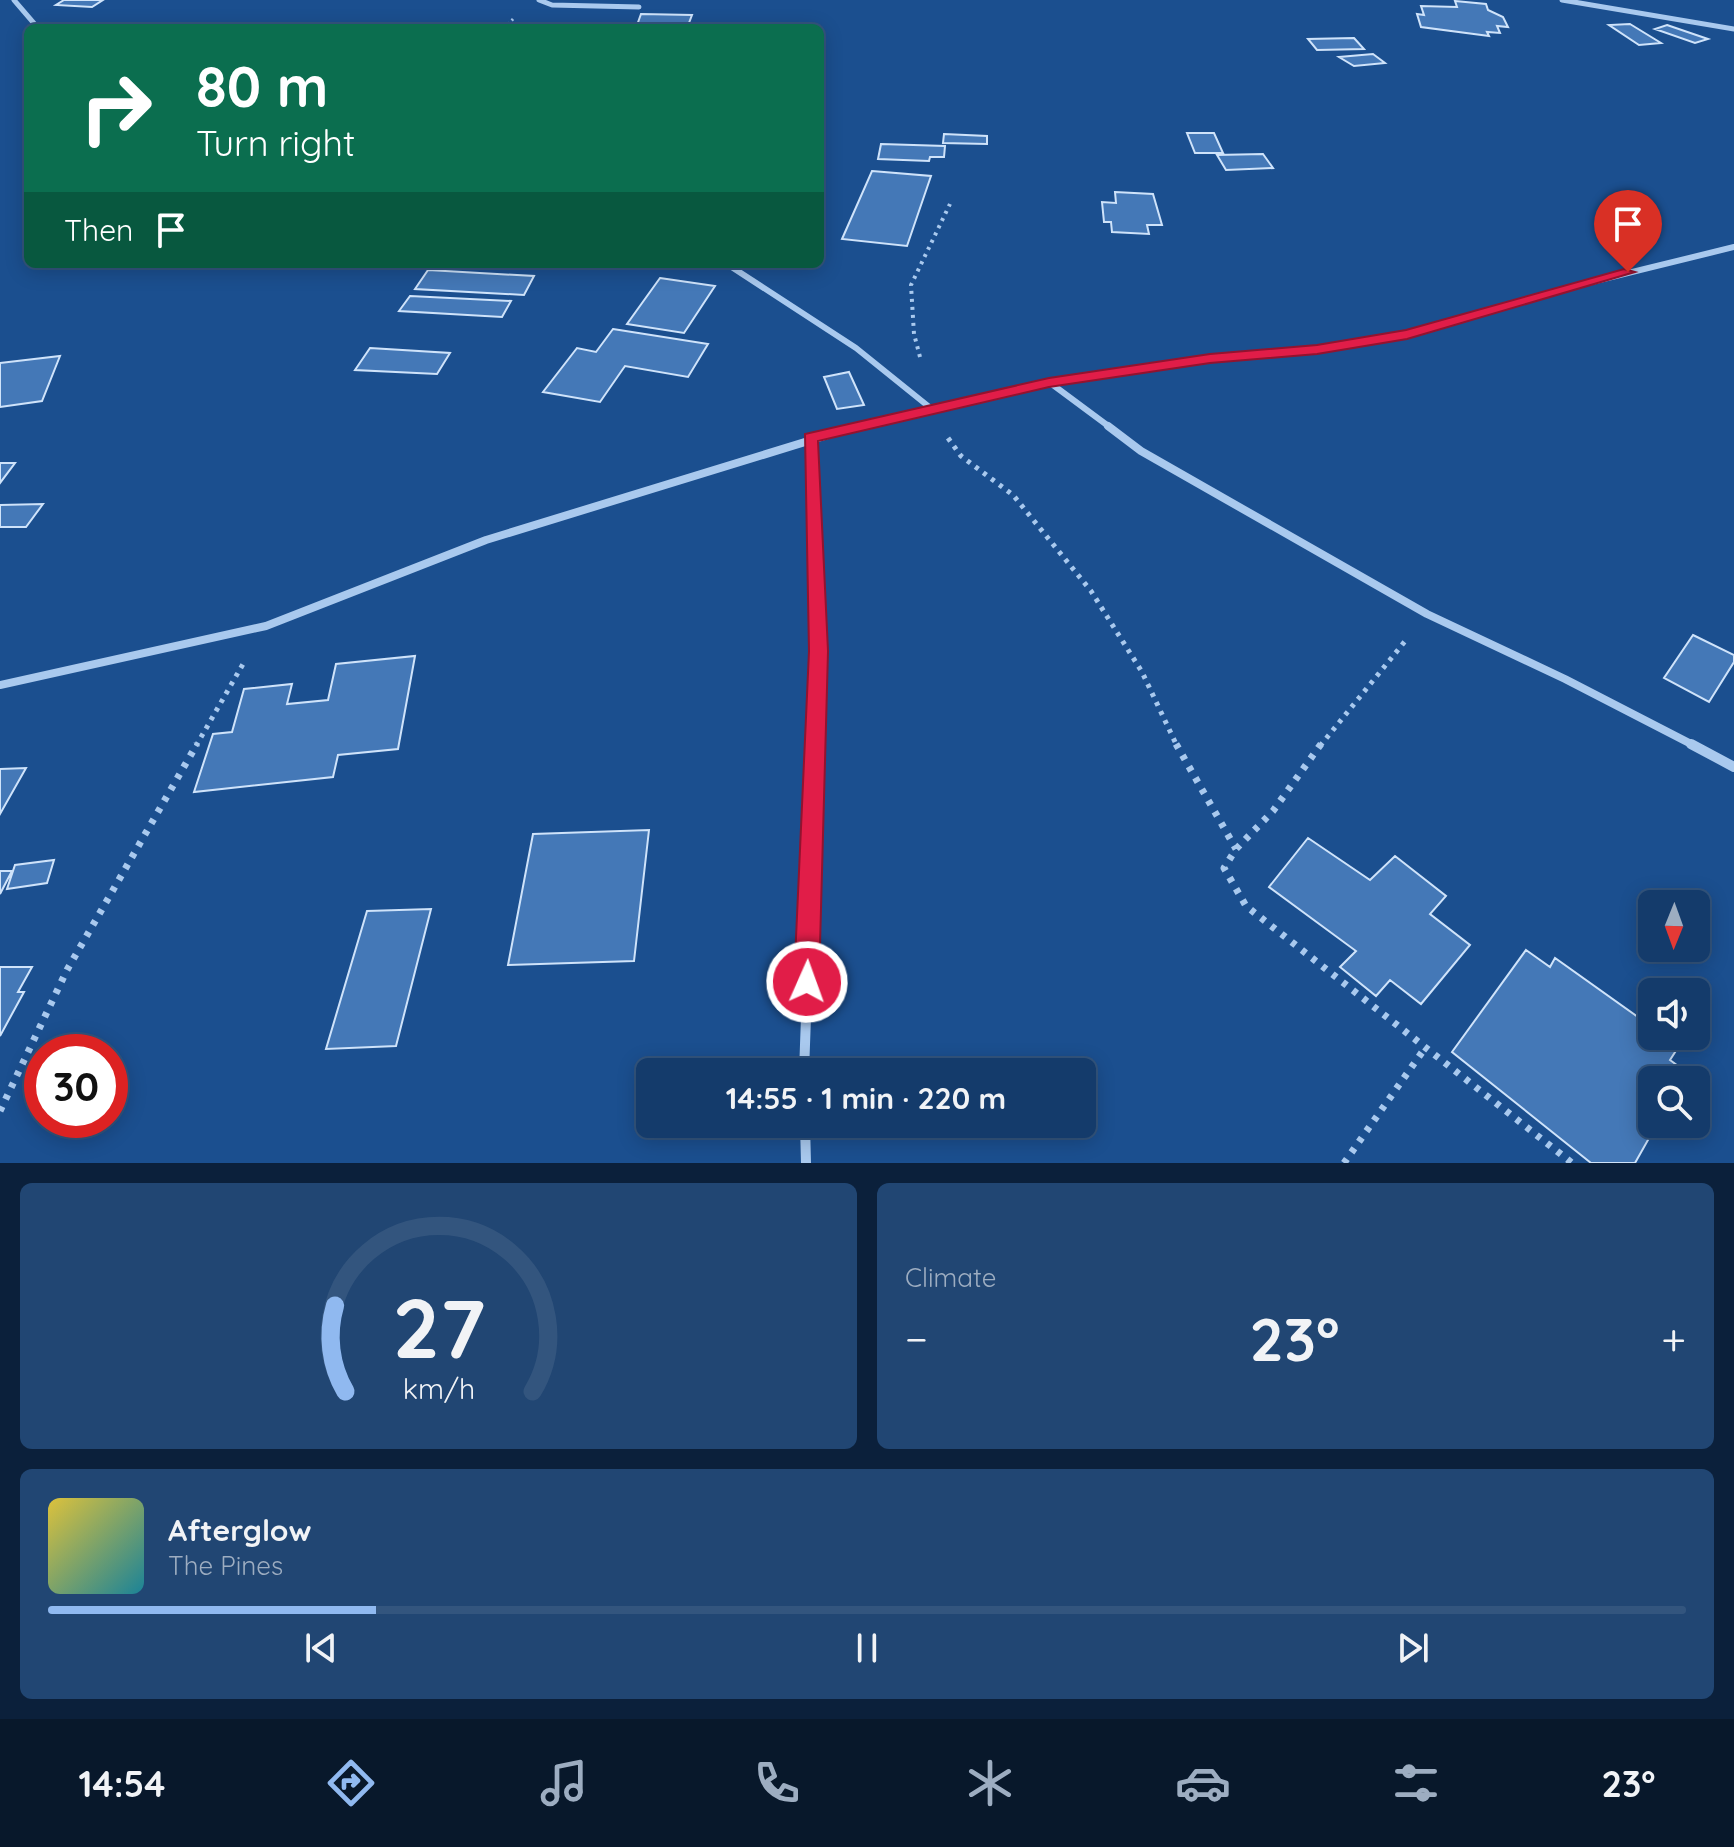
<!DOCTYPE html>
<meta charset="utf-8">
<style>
body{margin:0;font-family:Quicksand,sans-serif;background:#214673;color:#f1f3f6;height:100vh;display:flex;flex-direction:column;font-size:30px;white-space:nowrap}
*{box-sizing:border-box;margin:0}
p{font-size:26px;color:#9dadc1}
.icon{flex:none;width:44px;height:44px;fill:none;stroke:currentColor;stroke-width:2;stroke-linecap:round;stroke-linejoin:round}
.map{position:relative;height:1163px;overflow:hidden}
.panel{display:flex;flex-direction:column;gap:20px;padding:20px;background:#0b203b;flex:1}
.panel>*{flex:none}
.banner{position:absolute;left:24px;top:24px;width:800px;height:244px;border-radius:12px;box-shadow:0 4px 20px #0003,0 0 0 2px #33557e;background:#0b6e4f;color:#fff;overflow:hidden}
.needle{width:52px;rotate:181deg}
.fabs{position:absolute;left:1638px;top:890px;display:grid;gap:16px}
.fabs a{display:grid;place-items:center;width:72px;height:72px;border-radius:12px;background:#143b6b;box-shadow:0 4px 20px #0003,0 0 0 2px #33557e;font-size:40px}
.speed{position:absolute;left:24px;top:1034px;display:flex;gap:16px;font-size:40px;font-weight:700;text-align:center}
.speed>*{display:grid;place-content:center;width:104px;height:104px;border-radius:50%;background:#143b6b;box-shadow:0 4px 20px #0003,0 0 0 2px #33557e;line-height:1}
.speed .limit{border:12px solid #d22;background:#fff;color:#111}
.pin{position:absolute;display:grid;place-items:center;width:68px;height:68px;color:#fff;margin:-82px -34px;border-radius:50% 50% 50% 0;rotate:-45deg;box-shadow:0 0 8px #0007}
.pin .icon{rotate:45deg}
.me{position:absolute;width:88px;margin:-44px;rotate:2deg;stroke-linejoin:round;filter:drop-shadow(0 0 6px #0008)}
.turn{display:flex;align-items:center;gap:28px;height:168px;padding:0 40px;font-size:36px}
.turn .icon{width:104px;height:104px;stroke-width:2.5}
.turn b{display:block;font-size:56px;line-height:68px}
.then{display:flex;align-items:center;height:76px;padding:0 40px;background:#0003;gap:16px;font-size:30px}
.big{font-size:60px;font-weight:700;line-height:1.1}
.panel .tile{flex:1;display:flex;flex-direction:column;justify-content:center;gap:12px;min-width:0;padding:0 28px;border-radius:12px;background:#214673}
.panel .dial{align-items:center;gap:0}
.dial svg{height:208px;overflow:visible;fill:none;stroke:#33557e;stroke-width:7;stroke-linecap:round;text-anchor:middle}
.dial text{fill:#f1f3f6;stroke:none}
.song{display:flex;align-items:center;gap:24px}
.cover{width:96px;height:96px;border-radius:12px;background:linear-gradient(135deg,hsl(50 70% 55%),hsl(190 70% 35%))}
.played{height:8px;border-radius:4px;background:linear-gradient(90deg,#90b9f0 20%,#33557e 20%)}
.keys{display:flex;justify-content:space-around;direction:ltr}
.heat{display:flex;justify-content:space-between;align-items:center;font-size:44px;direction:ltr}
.panel .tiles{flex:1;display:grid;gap:20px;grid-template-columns:1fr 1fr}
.tile:last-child{grid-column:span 2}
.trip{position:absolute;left:636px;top:1058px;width:460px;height:80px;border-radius:12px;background:#143b6b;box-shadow:0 4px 20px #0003,0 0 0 2px #33557e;font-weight:700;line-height:80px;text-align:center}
.tab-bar{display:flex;height:128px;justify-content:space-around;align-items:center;background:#08182b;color:#9dadc1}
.tab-bar .icon{width:56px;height:56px}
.tab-bar .current{color:#90b9f0}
.tab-bar b{font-size:36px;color:#f1f3f6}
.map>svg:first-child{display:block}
</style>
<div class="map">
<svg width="1734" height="1163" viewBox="0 0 1734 1163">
<rect width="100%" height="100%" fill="#1b4f8f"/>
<path fill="#4478b7" stroke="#cfe3fa" stroke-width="2" d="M64,0h39l-11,7 -36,-2z
M1455,1l31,3 2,6 15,7 5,10 -11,-1 3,7 -13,-1 2,4 -68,-9 -4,-13 7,1 -3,-9 36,1z
M641,14l51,1 -5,13h-51z
M1630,24l31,19 -22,2 -30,-20z
M1667,25l41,14 -13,4 -40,-14z
M1354,38l10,11 -47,1 -9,-11z
M1373,54l12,9 -31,3 -15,-9z
M1187,133h27l9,20h-28z
M944,134l43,2v8l-44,-1z
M881,144l64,2 -1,11h-14l-1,4 -51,-2z
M1263,154l10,14 -47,2 -9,-15z
M872,171l59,5 -24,70 -65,-7z
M1115,192l38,2 9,31h-15l2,9 -37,-2 -1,-10h-7l-2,-20 14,1z
M428,270l106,6 -10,19 -109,-6z
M660,278l55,8 -31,47 -57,-9z
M410,296l101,5 -9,16 -103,-6z
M613,329l95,15 -20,33 -63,-11 -25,36 -57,-10 34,-44 19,4z
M370,348l80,5 -13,21 -82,-4z
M60,356l-18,45 -42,6v-44z
M849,372l15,33 -27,4 -13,-32z
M0,463h15l-15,20z
M43,504l-17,23h-26v-22z
M1693,635l41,20v7l-25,40 -45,-24z
M415,656l-17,93 -60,6 -5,22 -139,15 19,-58 19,-2 12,-43 48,-5 -5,20 41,-4 8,-36z
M26,768l-26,46v-45z
M649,830l-15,131 -126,4 25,-131z
M1308,838l62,42 25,-24 51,40 -16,18 40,31 -49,59 -31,-24 -14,16 -36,-29 16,-16 -87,-64z
M54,860l-7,23 -40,6 8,-24z
M0,871h12l-12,23z
M431,909l-35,137 -70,3 41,-138z
M1526,950l24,17 5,-9 97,69v9h13l14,10 -9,14 30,22 -4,6v-8h-44v44h5l-22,39h-44l-139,-111z
M0,967h32l-14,25h6l-24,44z"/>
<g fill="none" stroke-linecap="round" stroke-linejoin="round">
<path stroke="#a9c9ee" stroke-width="3" stroke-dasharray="2 3" stroke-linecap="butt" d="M505,28l9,-10"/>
<path stroke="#a9c9ee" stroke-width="4" stroke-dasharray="3 5" stroke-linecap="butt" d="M920,357l-6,-23 -3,-49 39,-81"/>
<path stroke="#a9c9ee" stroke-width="5" stroke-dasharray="4 6" stroke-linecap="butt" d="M948,438l13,18 52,39 78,96 51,81 35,74
M196,746l47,-82
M1320,746l86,-106"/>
<path stroke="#a9c9ee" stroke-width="7" stroke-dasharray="5 8" stroke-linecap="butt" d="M1176,744l60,105
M1321,744l-48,67 -37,38 -12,19 22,38 326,257
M0,1111l67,-141 130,-226
M1344,1163l81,-115"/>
<path stroke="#a9c9ee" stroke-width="5" d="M14,0l24,28
M539,0l13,5 87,2
M1562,0l172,29"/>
<path stroke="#a9c9ee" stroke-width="6" d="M727,264l129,84 77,62
M1049,382l62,46
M849,428l200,-46 161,-24 107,-8 90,-16 168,-48 159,-39"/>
<path stroke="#a9c9ee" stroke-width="8" d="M1108,426l33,25 286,163 138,65 130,67
M810,438l9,213 -3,95
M0,685l266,-59 220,-86 371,-114"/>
<path stroke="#a9c9ee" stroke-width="10" d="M1691,744l43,23
M804,1072l12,-328
M805,1124l1,39"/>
</g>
<path fill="#e11d48" stroke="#92132f" stroke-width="2" d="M1624,269l11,3 -228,67 -90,15 -107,9 -161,24 -231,54 10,210 -9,331 -4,8 -8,4 -9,-4 -4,-8 15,-331 -4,-217 244,-56 161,-24 107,-9 89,-15z"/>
</svg>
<div class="fabs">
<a><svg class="needle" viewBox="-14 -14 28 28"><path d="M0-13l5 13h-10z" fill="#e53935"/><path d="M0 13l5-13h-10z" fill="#9dadc1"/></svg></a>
<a><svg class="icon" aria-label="sound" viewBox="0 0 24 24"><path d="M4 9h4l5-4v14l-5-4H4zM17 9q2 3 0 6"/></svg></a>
<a><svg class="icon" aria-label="search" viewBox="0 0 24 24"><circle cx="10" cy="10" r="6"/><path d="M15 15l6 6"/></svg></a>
</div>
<div class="speed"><div class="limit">30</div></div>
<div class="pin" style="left:1628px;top:272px;background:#d93025"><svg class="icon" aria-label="arrive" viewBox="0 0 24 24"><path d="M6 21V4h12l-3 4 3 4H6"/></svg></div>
<svg class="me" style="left:807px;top:982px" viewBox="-20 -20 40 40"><circle r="17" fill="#e11d48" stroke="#fff" stroke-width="3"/><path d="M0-11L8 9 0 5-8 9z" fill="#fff"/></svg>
<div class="trip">14:55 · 1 min · 220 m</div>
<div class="banner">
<div class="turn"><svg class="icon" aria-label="right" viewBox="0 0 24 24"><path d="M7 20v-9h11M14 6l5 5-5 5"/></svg><div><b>80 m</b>Turn right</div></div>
<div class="then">Then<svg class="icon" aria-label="arrive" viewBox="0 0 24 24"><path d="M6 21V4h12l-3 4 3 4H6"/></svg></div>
</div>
</div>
<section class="panel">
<div class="tiles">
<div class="tile dial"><svg viewBox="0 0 100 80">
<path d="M14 69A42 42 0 1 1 86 69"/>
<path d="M14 69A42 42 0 0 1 10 36" stroke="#90b9f0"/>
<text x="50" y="56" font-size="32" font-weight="700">27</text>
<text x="50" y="72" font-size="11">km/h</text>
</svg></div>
<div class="tile"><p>Climate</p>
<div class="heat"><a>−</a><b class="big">23°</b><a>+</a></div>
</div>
<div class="tile">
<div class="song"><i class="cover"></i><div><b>Afterglow</b><p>The Pines</p></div></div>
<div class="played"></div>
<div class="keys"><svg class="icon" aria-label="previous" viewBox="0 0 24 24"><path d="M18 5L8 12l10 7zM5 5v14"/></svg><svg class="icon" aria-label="pause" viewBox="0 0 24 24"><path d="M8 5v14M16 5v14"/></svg><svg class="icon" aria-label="next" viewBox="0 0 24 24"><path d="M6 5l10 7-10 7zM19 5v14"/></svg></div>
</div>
</div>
</section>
<nav class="tab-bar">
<b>14:54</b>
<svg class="icon current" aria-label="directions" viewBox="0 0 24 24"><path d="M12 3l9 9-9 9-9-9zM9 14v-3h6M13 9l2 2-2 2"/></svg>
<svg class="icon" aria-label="music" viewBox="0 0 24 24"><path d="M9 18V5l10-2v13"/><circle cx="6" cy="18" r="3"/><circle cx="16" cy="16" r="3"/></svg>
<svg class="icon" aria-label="phone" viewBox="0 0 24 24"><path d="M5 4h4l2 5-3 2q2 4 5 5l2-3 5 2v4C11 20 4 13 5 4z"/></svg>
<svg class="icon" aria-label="climate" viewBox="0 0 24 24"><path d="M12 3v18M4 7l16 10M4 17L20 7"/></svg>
<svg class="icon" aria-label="car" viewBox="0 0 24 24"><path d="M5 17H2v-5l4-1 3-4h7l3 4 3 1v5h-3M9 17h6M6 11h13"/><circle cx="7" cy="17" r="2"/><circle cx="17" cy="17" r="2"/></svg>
<svg class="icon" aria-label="filters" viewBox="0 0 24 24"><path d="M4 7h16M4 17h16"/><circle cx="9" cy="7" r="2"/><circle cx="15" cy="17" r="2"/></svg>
<b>23°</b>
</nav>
